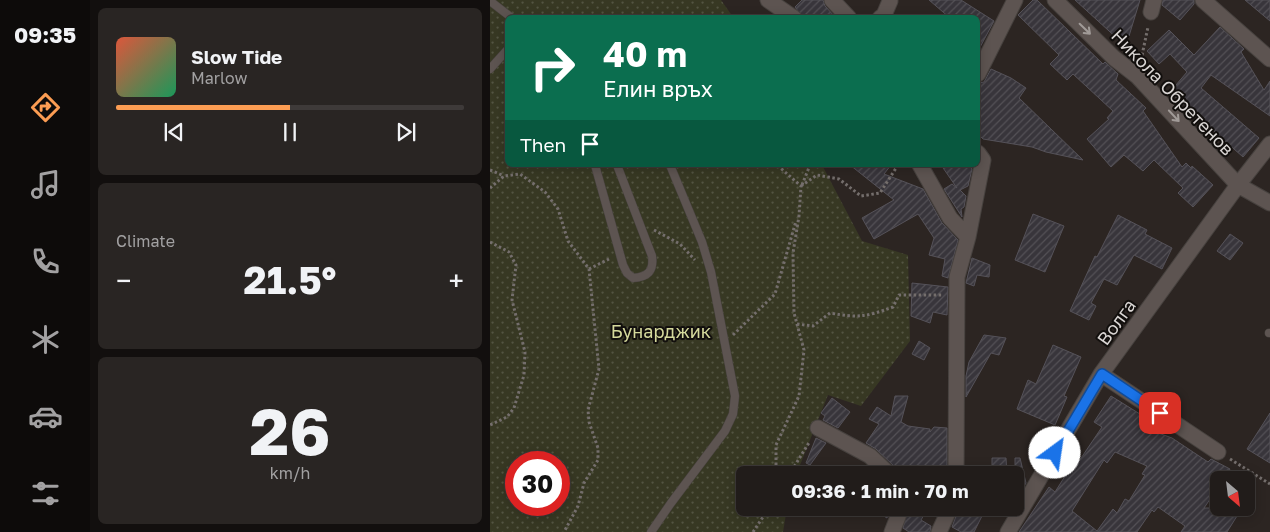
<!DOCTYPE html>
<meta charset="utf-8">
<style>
body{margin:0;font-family:"Golos Text",sans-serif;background:#292523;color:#f1f3f6;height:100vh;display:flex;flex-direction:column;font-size:19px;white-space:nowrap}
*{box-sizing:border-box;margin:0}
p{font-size:16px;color:#a2a1a2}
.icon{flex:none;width:28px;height:28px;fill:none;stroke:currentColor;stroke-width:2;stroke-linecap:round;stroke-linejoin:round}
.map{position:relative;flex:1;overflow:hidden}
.side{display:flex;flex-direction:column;gap:8px;padding:8px;background:#120f0e;width:400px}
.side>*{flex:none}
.guide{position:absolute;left:15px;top:15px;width:475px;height:152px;border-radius:8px;box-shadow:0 2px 12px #0003,0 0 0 1px #3e3a39;background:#0b6e4f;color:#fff;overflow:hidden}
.needle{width:32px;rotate:152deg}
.buttons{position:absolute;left:720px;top:471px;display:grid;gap:10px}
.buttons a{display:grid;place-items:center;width:45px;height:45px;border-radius:8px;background:#211c1a;box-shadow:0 2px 12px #0003,0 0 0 1px #3e3a39;font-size:25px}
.speed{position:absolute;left:15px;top:451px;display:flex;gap:10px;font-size:25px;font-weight:700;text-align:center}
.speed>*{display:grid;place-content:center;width:65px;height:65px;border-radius:50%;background:#211c1a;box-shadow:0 2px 12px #0003,0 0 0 1px #3e3a39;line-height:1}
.speed .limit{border:8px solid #d22;background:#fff;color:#111}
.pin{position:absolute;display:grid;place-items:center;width:42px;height:42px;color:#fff;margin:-21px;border-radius:10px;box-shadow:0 2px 8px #0006}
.me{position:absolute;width:55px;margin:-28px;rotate:31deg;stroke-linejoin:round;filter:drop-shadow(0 0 4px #0008)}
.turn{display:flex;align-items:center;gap:18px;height:105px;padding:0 15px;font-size:22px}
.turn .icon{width:65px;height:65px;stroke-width:2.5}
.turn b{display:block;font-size:35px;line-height:42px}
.then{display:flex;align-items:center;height:48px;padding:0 15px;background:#0003;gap:10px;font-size:19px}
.big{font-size:38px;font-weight:700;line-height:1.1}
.side .card{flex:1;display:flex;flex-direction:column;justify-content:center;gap:8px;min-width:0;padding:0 18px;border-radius:8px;background:#292523}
.side .dial{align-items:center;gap:0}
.dial b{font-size:65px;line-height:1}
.song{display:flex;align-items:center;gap:15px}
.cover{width:60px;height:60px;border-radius:8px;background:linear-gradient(135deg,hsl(10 70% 55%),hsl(150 70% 35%))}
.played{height:5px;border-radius:2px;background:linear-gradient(90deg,#fc9d53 50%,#3e3a39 50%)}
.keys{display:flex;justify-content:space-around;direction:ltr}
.heat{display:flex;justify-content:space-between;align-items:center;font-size:28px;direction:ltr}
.trip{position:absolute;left:246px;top:466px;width:288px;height:50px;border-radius:8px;background:#211c1a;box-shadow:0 2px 12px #0003,0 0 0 1px #3e3a39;font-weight:700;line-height:50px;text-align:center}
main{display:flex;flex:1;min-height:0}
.dock{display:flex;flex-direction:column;width:90px;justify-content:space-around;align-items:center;background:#0d0b0a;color:#a2a1a2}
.dock .icon{width:35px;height:35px}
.dock .on{color:#fc9d53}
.dock b{font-size:22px;color:#f1f3f6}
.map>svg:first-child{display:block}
</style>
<main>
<nav class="dock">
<b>09:35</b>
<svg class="icon on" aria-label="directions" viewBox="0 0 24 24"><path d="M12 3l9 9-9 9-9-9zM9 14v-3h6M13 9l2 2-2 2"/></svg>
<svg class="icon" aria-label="music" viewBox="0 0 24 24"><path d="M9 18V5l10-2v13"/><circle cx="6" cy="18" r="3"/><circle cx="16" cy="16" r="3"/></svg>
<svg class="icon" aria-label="phone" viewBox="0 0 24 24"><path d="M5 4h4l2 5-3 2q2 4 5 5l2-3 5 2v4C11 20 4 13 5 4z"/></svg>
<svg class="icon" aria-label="climate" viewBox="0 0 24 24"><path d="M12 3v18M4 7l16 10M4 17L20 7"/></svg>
<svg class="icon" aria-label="car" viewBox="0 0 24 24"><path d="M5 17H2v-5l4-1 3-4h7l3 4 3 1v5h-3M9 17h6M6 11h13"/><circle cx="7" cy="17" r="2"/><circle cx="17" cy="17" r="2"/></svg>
<svg class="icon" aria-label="filters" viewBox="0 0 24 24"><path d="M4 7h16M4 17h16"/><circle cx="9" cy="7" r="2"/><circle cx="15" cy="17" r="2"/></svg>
</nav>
<section class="side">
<div class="card">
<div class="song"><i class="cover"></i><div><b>Slow Tide</b><p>Marlow</p></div></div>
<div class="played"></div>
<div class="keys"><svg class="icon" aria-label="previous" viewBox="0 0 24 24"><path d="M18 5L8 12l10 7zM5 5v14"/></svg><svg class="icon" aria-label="pause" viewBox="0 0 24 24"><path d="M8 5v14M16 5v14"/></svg><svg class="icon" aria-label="next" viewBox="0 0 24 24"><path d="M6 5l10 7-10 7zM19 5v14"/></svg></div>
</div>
<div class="card"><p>Climate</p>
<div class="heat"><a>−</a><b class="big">21.5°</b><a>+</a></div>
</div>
<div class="card dial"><b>26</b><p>km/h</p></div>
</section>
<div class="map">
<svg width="780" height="532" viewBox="0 0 780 532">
<defs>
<pattern id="grass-dots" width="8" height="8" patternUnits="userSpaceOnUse" patternTransform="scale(1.25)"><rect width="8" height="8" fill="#373823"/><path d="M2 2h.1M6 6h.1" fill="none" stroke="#535442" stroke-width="1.8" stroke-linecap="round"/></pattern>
<pattern id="building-hatch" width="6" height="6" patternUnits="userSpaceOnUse" patternTransform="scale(1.25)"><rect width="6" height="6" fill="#38353b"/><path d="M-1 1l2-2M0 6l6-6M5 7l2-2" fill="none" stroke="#545156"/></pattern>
</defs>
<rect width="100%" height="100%" fill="#2c2522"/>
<path fill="url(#grass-dots)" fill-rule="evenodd" d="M0,0h231l12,17 -225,1v147h314l40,76 46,14 2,86 -49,65 -33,-11 -32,80h-51v33h42l-4,24h-293zM26,462h43v43h-43z"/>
<path fill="url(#building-hatch)" stroke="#555259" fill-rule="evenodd" d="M312,0h21l2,6 11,12h-33l-8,-11z
M439,0h32l33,21 -16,30v-33h-28z
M543,0h4l66,64 2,-2 13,12 -2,6 30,28 -3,3 39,56 4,-4 5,5 1,-2 21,19 -20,22 -15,-14 5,-5 -29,-28 -11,11 -19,-16 -13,12 -24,-28 22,-20 -2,-1 6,-7 -40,-37 -6,6 -17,-16 9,-9 -41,-40z
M585,0h65l-11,36 -9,5z
M673,0h31v4l-14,16 -18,-15z
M755,0h25v21z
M730,27l24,22 -3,3 23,38 6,-9v35l-59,-41 -10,13 58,50 -16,19 -73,-65 17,-20 -17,-18 -11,10 -12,-13 22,-21 25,25z
M501,69l20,9 15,10 -7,10 64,62 -37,-8 -14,-5 -49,-8 -5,-5v-51l6,-1z
M360,165h41l-7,9 39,15 19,34 16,17 -10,38 -6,-2 3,-17 -16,-4 5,-17 -16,-24 -44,25 -12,-21 32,-18z
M451,165h28l3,4 -4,17 -8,4 6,6 -2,11 -3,2 1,8 -18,-28 8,-5 5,4z
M543,214l31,12 -19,46 -30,-12z
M628,215l29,15 -2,4 27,14 -10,21 -28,-14 -17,30 -13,-6 -13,24 5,3 -7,14 -19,-9 25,-55 2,1z
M740,234l13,9 -13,17 -13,-9z
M482,258l18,7 -1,12 -12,-2 -3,11 -8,-3z
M422,283l36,4 -1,28 -14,-3 -3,11 -19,-7z
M494,335l22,3 -7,17 -8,-2 -25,44v-21l3,-14z
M429,341l11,7 -6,12 -12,-6z
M563,345l28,12 -17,39 3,1 -12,28 -38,-16 11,-29 8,4z
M405,396h13l-7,26 7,4 22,3v3l4,-5 13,1v41l-29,1 2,5h-21l-3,-7 -20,-19 -10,-6 13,-19 -10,-5 8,-12 14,9z
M621,396l37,23 -6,8 30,11 36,24 3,-3 19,10 -7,11h-4v6l-15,22h38l-15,24h-46l4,-6 -27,-19 -4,5 -2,-2 -15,22h-118l30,-45 6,5 17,-27 3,2 27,-40 -8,-5zM625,452l32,14 -5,8 3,1 -16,26 -4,-2 -8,14 -4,-4 -16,22 -25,-20 32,-51 3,3z
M342,398l18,14 -12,16 -15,-8 2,-4 -4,-3z
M780,413v50l-23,-14z
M326,438l10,5 -16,22 -4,-2z
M502,458h14l1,17h-15z
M525,458h5l6,25 -11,19z
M381,508h19l-3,10z
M418,508h20l-7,12 10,6 -1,6h-21l-6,-4z
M469,508h27l-12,24h-13l-9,-5z"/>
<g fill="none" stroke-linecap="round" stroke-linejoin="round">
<g stroke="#47423f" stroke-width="9">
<path id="lane" d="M0,1l22,17
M0,69l18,-20
M105,165l28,100 4,8 6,5c15,-1 21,-7 19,-22l-35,-91
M779,333h1
M161,532l20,-29 54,-72 8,-17 2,-18 -24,-124 -9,-30 -32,-77"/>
</g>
<g stroke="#47423f" stroke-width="17">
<path id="street" d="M278,0l26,18
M342,0l17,18
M565,0l59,58 23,18 101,109 32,18
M713,0l67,59
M661,12l3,-12
M390,18l4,-3 6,-14
M488,74l37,-74
M430,165l30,53 18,19
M611,374l117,78
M328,428l52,28 20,19
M466,475l1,-198 11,-40 15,-77 -5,-7
M402,532l7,-18v-6
M449,532l11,-24
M518,532l93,-158 137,-189 32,-41"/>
</g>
<path stroke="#746e6c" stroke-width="3" stroke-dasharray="2.5 2.5" stroke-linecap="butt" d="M651,60l7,-33
M0,170l14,6
M312,185l8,-20
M311,186l16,-11 22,4 22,17 19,-3 18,-28
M0,188l14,-12 16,-2 25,18 13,17 10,32 21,28 10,100 -11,41 1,12 9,26v12l-14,23 -6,23 -14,26
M164,230l26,14 15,16
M0,242l19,10 7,13 -4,35 13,52 -1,23 -10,33 -7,9 -17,8
M99,269l20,-10
M307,324l16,2 17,-13c28,5 36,4 63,-6l6,-12h44
M243,335l42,-41 21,-73
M740,459l40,25
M286,475v-30l23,-49 5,-46 -10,-37 -1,-60 6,-37 2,-30 -24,-21
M299,475l21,-34
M263,532l16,-24"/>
<use href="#lane" stroke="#5d5451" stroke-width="8"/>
<use href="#street" stroke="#5d5451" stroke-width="15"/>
</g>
<defs><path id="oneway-shaft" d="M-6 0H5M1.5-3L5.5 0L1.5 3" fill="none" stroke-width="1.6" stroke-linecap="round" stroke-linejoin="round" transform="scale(1.25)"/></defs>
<g stroke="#a19b98">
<use href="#oneway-shaft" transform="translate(595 29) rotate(44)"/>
<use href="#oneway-shaft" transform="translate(684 116) rotate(47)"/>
</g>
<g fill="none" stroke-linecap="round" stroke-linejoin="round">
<g stroke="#114b97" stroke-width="12">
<path id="route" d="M565,453l47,-79 58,39"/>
</g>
<use href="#route" stroke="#1a73e8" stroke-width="9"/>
</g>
<g text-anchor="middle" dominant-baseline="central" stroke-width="4" stroke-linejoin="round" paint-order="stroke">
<g font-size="18" fill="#d9d5d3" stroke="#120f0d">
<text transform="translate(683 92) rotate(46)">Никола Обретенов</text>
<text transform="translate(626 322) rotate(-54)">Волга</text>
</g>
<g font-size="18" fill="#d5d99c" stroke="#120f0d">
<text x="171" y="331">Бунарджик</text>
</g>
</g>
</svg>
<div class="buttons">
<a><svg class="needle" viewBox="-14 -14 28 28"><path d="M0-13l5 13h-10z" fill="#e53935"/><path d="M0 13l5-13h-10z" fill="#a2a1a2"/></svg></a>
</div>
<div class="speed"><div class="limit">30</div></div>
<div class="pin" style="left:670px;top:413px;background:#d93025"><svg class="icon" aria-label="arrive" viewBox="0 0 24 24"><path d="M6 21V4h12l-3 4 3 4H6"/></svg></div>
<svg class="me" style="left:565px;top:453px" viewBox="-20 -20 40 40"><circle r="19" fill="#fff"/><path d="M0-13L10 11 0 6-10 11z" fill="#1a73e8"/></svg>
<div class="trip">09:36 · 1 min · 70 m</div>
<div class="guide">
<div class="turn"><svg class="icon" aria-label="right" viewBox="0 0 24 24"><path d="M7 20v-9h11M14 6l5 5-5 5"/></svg><div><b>40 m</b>Елин връх</div></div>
<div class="then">Then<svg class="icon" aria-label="arrive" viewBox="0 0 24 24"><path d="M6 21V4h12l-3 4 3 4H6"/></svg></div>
</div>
</div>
</main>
